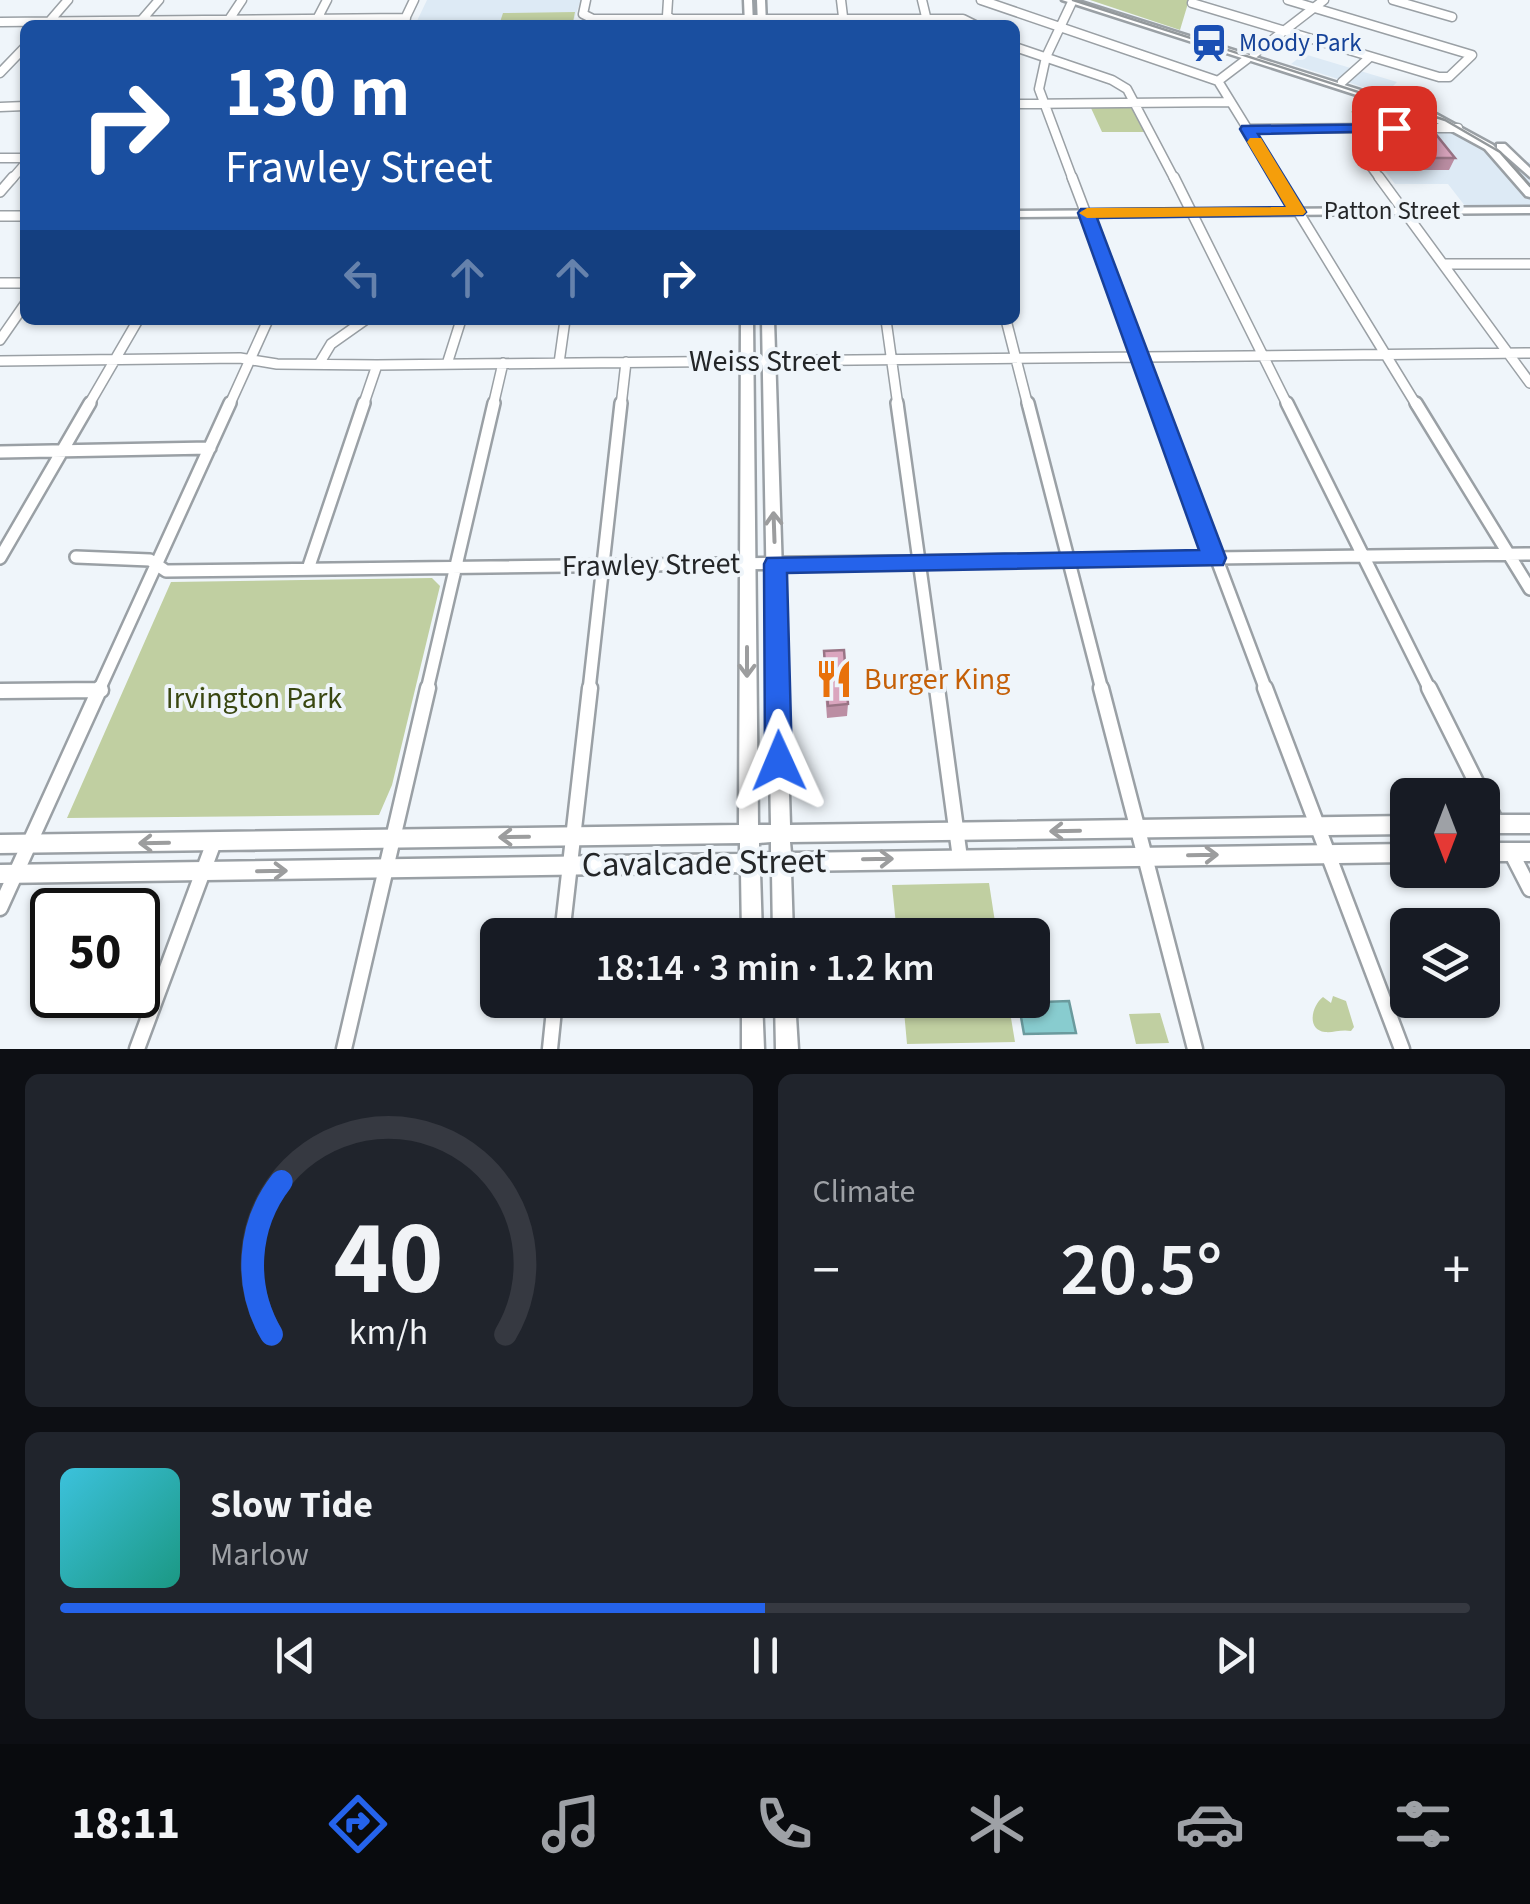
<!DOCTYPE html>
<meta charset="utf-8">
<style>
body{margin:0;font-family:"Source Sans 3",sans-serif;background:#20242c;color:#f1f3f6;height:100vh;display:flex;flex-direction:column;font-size:38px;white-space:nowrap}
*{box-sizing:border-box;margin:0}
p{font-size:32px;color:#9ea1a6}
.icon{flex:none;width:55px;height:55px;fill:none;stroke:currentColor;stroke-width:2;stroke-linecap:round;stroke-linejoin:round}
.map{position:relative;height:1049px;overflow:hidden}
.drawer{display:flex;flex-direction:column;gap:25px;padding:25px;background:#0d0f14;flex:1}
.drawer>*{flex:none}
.guide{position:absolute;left:20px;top:20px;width:1000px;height:305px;border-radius:15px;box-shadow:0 2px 8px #0004;background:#1a4fa0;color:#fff;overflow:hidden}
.needle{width:65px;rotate:180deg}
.buttons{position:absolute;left:1390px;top:778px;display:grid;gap:20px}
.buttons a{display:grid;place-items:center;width:110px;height:110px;border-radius:15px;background:#171b24;box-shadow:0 2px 8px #0004;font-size:50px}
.speed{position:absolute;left:30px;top:888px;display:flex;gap:20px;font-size:50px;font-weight:700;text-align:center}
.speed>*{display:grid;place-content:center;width:130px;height:130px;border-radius:50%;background:#171b24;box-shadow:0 2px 8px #0004;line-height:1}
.speed .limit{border:5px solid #111;border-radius:15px;background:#fff;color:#111}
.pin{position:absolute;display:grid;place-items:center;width:85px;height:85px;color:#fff;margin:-42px;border-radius:20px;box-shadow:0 5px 15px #0006}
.me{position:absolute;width:110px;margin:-55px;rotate:359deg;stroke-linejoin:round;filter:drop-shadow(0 0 8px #0008)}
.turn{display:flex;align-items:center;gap:35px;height:210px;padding:0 40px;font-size:45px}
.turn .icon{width:130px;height:130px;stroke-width:2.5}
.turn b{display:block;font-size:70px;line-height:85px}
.lanes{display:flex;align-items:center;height:95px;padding:0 40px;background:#0003;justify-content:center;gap:50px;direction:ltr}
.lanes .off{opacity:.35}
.big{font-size:75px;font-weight:600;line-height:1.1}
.drawer .widget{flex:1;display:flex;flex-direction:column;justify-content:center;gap:15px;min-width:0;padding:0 35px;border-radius:15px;background:#20242c}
.drawer .dial{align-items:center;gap:0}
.dial svg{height:260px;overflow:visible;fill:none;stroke:#363941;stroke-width:7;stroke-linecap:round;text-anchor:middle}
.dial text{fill:#f1f3f6;stroke:none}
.song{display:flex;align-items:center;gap:30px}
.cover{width:120px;height:120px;border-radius:15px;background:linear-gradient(135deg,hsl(190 70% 55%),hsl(170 70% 35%))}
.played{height:10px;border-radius:5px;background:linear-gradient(90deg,#2563eb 50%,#363941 50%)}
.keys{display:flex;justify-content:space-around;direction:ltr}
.heat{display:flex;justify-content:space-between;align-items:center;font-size:55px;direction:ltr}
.drawer .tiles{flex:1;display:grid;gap:25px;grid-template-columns:1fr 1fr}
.widget:last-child{grid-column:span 2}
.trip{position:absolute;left:480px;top:918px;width:570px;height:100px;border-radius:15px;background:#171b24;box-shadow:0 2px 8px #0004;font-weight:600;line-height:100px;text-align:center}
.tab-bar{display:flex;height:160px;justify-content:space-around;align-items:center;background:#090b0e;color:#9ea1a6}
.tab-bar .icon{width:70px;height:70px}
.tab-bar .active{color:#2563eb}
.tab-bar b{font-size:45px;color:#f1f3f6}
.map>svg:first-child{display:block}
</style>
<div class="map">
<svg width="1530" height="1049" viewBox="0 0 1530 1049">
<rect width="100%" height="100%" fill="#eff5fa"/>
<path fill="#ddeaf5" d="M427,0h154l-8,22h68l-1,3h-225z
M1304,54l93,28 -12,12 -94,-30z
M1354,130l110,2 39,30h27v43l-65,1 -17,-22h-53z"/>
<path fill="#c0cfa1" d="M1090,0h99l-9,30z
M575,12l-2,10h68l-1,3h-141l4,-12z
M1371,99l65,21 -1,4h-61l-23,-12 10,-11z
M1091,108h41l13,24h-43z
M432,578l8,8 -48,199 -13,30 -312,3 104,-236z
M989,883l8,52h-100l-5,-50z
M1333,996l13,5 8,26 -3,4c-10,-2 -18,2 -26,1 -20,-3 -12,-28 -2,-35l8,6z
M903,1000h105l7,42 -108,2z
M1160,1013l9,30 -33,1 -7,-30z"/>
<path fill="#88cccf" stroke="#6a9a9d" stroke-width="2.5" d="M1033,979h4l5,23 27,-1 7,32 -52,1 -6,-34h14z"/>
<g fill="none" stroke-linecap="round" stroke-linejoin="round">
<g stroke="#9aa0a5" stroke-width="11">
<path id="street-far3" d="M586,0l-3,14 10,5h370l12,6
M668,0l-1,16 8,5
M841,0l3,25
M922,0l6,25
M981,0l237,81
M1393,0l59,17
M1072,2l-26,55 -7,32 34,91
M1192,3l247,74h10l23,-22 -184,-55
M228,21l14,-21
M0,22l406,-4
M48,23l20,-23
M139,23l20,-23
M315,23l12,-23
M403,23l11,-23
M1015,47l97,33 15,9 48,91
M1254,54l70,-54
M1247,59l-29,22 61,99
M0,73l25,-26
M1342,82l28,-25
M1015,104l215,-2
M0,107l25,-1
M1417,128h41
M1248,129l131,-1
M1360,151l21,29
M0,158h25
M11,180l14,-16"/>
</g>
<g stroke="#9aa0a5" stroke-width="12">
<path id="street-far2" d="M1072,177l87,229
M1174,177l114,229
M1277,177l140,229
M1379,177l151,206
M0,192l13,-15
M0,216h25
M1443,264h87
M0,283h25
M886,320l12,86
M1006,320l22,86
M0,340l25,-36
M0,361l240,-3 37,6 100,1 1153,-12
M559,363l6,-43
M319,364l12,-20 34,-24
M447,364l14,-44
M88,406l50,-86
M229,406l39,-86
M363,406l14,-41
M493,406l10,-43
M621,406l5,-44"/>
</g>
<g stroke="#9aa0a5" stroke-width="16">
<path id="street-far1" d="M897,403l40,287
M1028,403l74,287
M1158,403l108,287
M1287,403l143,287
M1416,403l114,186
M0,452l210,-4
M76,557l74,3 16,11 1364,-17
M0,558l90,-155
M308,569l56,-166
M56,690h45
M99,690l131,-287
M427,690l67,-287
M589,690l32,-287"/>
</g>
<g stroke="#9aa0a5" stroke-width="19">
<path id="street" d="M937,688l23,170
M1101,688l94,361
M1265,688l137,361
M1429,688l68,136
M0,691l101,-1
M1511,852l19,37
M0,908l100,-220
M562,935l28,-247
M137,1049l77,-207
M344,1049l84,-361
M550,1049l5,-49"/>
</g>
<g stroke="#9aa0a5" stroke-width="5">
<path id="secondary" d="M744,0h8l1,25h-8z
M757,0h8l1,25h-8z
M1062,0h13l361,114 57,31 37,42v10l-4,-1 -41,-47 -57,-31z
M1497,144h8l25,24v9l-33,-29z
M1530,207v6l-515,4v-6z
M741,320h12l5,505h13l-9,-505h12l16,505 618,-9v18l-618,8 1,11 617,-9v18l-617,9 2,64h-20l-1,-63h-12l2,63h-20l-1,-63 -741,11v-18l740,-11v-11l-740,10v-18l739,-10zM771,842v11l-12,1v-11z
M1482,815h48v18h-48z
M1482,843h48v18h-48z
M742,1000h20l2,49h-22z
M775,1000h20l3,49h-22z"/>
</g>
<use href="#street-far3" stroke="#fff" stroke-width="8"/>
<use href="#street-far2" stroke="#fff" stroke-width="9"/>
<use href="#street-far1" stroke="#fff" stroke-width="11"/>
<use href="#street" stroke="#fff" stroke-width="14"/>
<use href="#secondary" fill="#fff" fill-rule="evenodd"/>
<path stroke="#93989b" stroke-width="2.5" d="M1073,0l372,120 55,32 30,34"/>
</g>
<path fill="#bb8ea3" d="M1368,124l87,34 -6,12h-61l-26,-34z
M824,651l24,53 -1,12 -20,2 -4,-55z"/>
<path fill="#daa5be" stroke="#997485" stroke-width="2.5" d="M1368,124l62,3 25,31h-61z
M844,650l4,54 -20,2 -4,-55z"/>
<defs><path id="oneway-shaft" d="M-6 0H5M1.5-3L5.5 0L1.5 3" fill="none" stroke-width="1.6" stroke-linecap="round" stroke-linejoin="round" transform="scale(2.5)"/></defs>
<g stroke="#9c9d9e">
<use href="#oneway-shaft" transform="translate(774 527) rotate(-92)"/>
<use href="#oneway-shaft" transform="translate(747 662) rotate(90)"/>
<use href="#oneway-shaft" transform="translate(1065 831) rotate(179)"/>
<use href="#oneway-shaft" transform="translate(514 837) rotate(179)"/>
<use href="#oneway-shaft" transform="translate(154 843) rotate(179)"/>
<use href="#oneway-shaft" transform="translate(1203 855) rotate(-1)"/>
<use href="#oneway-shaft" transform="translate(878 859) rotate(-1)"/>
<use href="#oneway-shaft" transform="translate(272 871) rotate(-1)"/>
</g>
<path fill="#2563eb" stroke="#184099" stroke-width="2.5" d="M1394,124l5,1v6l-141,3 48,78 -3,3 -206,3 129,340 -3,7 -436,8 5,188 -4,9 -9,3 -10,-3 -4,-9 -1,-197 3,-6 432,-8 -121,-337 3,-4 205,-2 -46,-78 2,-3z"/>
<path fill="#f59e0b" d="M1250,138h11l45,74 -3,3 -216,3 -8,-5 8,-5 199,-1 -39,-65z"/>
<defs>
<g id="station-bare" transform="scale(3)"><path d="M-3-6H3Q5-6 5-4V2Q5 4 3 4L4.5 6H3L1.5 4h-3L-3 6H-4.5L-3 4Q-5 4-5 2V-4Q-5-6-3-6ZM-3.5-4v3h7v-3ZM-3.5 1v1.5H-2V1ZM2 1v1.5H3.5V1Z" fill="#1a4fb4" stroke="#eff5fa" stroke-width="2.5" paint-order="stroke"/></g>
<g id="restaurant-bare" transform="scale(3)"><path d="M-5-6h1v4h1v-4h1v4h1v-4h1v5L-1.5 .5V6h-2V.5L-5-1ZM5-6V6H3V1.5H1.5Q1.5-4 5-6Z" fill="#e8710a" stroke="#eff5fa" stroke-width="2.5" paint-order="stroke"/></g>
</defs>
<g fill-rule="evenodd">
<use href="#station-bare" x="1209" y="43"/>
<use href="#restaurant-bare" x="834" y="679"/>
</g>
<g text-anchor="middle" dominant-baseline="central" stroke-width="8" stroke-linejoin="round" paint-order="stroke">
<g font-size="25" fill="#164399" stroke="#eff5fa" text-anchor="start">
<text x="1239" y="43">Moody Park</text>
</g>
<g font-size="25" fill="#242628" stroke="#eff5fa">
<text x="1392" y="211">Patton Street</text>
</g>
<g font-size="30" fill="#242628" stroke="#eff5fa">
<text x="765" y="361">Weiss Street</text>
<text transform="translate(651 565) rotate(-1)">Frawley Street</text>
</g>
<g font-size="30" fill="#c56008" stroke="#eff5fa" text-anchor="start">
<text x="864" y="679">Burger King</text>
</g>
<g font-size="30" fill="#394711" stroke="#eff5fa">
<text x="254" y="698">Irvington Park</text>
</g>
<g font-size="35" fill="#242628" stroke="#eff5fa">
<text transform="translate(704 863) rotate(-1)">Cavalcade Street</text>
</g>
</g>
</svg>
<div class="buttons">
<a><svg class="needle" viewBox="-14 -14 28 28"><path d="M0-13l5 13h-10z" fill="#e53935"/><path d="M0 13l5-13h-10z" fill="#9ea1a6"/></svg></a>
<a><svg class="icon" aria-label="layers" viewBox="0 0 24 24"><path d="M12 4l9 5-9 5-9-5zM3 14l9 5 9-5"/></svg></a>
</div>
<div class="speed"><div class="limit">50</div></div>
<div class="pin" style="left:1394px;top:128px;background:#d93025"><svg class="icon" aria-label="arrive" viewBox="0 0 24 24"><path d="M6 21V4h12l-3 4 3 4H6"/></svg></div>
<svg class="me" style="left:779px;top:761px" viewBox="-20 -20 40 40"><path d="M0-17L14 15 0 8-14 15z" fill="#2563eb" stroke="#fff" stroke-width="4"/></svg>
<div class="trip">18:14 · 3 min · 1.2 km</div>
<div class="guide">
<div class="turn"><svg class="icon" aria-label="right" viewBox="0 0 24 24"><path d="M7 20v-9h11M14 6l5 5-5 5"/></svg><div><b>130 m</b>Frawley Street</div></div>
<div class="lanes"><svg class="icon off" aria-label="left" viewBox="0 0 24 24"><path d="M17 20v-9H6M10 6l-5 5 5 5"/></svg><svg class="icon off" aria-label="ahead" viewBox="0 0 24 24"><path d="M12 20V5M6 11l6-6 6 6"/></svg><svg class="icon off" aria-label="ahead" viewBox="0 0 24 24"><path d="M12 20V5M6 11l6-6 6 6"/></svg><svg class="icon" aria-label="right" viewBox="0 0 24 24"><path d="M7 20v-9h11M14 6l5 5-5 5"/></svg></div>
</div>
</div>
<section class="drawer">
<div class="tiles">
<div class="widget dial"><svg viewBox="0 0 100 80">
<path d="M14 69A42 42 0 1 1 86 69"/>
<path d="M14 69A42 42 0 0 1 17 22" stroke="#2563eb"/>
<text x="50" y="56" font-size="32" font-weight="700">40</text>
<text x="50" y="72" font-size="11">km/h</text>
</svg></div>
<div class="widget"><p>Climate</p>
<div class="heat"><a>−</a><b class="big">20.5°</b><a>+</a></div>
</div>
<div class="widget">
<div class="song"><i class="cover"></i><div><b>Slow Tide</b><p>Marlow</p></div></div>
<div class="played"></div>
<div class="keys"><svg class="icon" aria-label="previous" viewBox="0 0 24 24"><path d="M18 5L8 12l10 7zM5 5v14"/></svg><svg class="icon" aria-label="pause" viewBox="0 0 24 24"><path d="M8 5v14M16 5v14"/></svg><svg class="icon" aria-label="next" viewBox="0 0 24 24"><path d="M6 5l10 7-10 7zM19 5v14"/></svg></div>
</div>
</div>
</section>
<nav class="tab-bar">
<b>18:11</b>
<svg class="icon active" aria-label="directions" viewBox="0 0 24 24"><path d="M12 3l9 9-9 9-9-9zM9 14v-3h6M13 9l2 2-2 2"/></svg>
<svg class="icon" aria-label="music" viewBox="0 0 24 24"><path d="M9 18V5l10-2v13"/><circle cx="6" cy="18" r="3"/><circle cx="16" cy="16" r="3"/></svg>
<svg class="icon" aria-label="phone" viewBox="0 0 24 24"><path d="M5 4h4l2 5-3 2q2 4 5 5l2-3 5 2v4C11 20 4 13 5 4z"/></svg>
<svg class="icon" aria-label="climate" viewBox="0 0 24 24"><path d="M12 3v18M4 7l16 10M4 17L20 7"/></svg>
<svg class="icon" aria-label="car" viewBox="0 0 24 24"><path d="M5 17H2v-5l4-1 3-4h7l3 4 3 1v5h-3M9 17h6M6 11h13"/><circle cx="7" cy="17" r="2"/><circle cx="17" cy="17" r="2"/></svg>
<svg class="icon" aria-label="filters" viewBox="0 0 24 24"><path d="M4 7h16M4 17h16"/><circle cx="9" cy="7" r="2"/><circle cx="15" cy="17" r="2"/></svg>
</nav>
